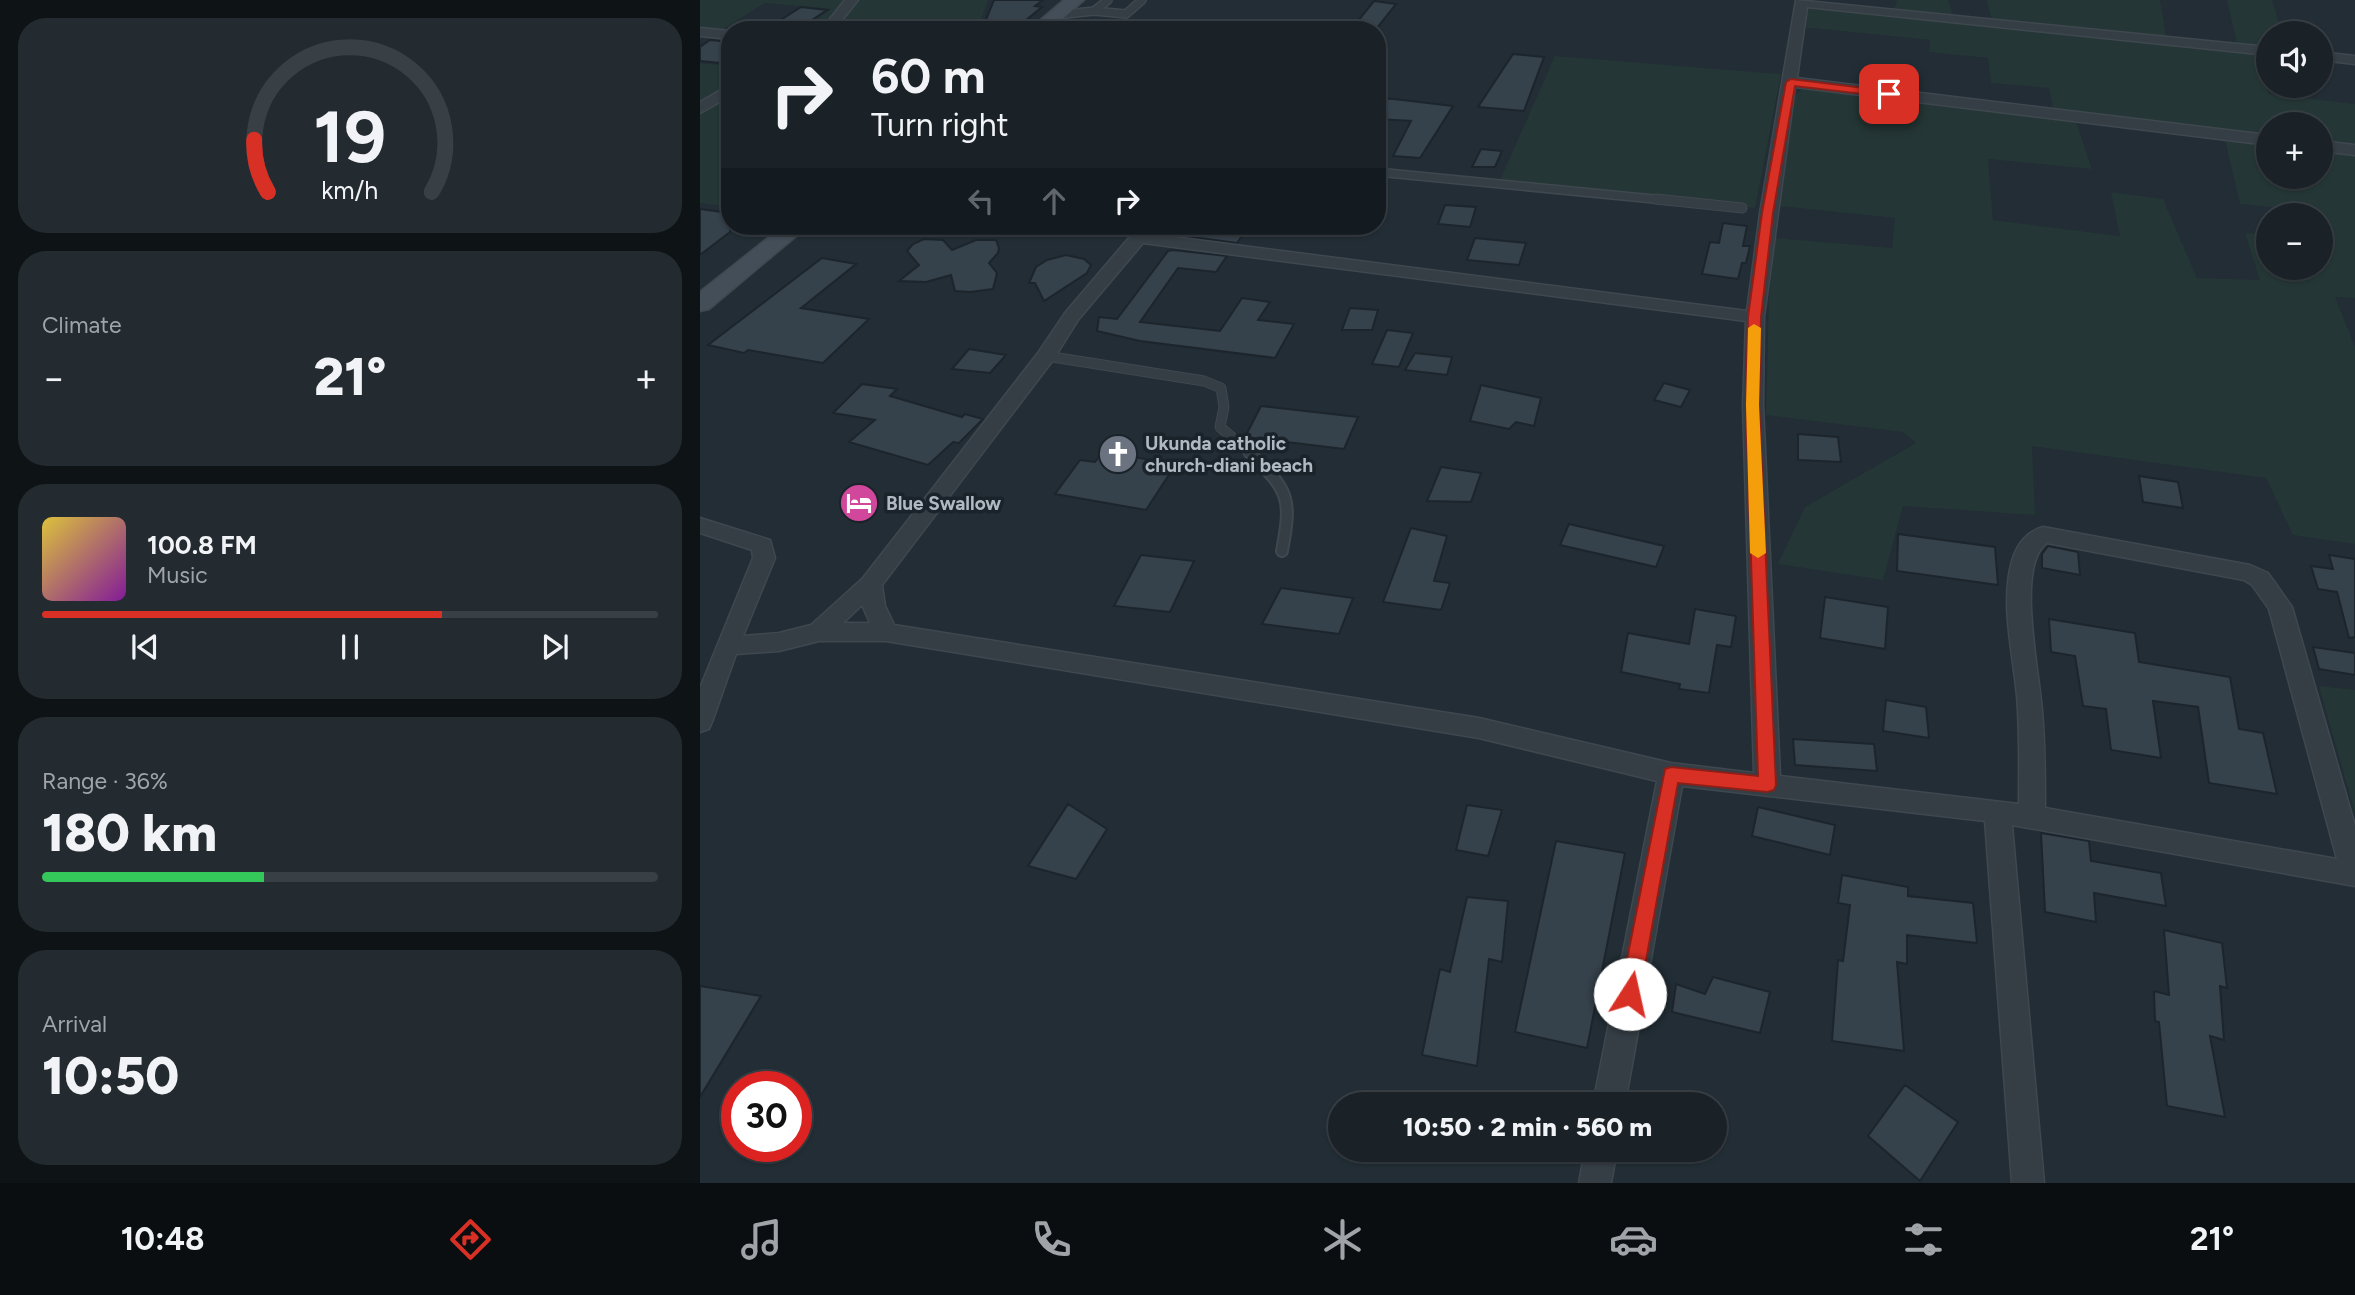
<!DOCTYPE html>
<meta charset="utf-8">
<style>
body{margin:0;font-family:Figtree,sans-serif;background:#232a30;color:#f1f3f6;height:100vh;display:flex;flex-direction:column;font-size:26px;white-space:nowrap}
*{box-sizing:border-box;margin:0}
p{font-size:23px;color:#9fa4a8}
.icon{flex:none;width:38px;height:38px;fill:none;stroke:currentColor;stroke-width:2;stroke-linecap:round;stroke-linejoin:round}
.map{position:relative;flex:1;overflow:hidden}
.details{display:flex;flex-direction:column;gap:18px;padding:18px;background:#0e1316;width:700px}
.details>*{flex:none}
.banner{position:absolute;left:21px;top:21px;width:665px;height:214px;border-radius:28px;box-shadow:0 2px 5px #0004,0 0 0 2px #383f45;background:#1a2228;color:#f1f3f6;overflow:hidden}
.controls{position:absolute;left:1556px;top:21px;display:grid;gap:14px}
.controls a{display:grid;place-items:center;width:77px;height:77px;border-radius:50%;background:#1a2228;box-shadow:0 2px 5px #0004,0 0 0 2px #383f45;font-size:35px}
.speed{position:absolute;left:21px;top:1071px;display:flex;gap:14px;font-size:35px;font-weight:700;text-align:center}
.speed>*{display:grid;place-content:center;width:91px;height:91px;border-radius:50%;background:#1a2228;box-shadow:0 2px 5px #0004,0 0 0 2px #383f45;line-height:1}
.speed .limit{border:10px solid #d22;background:#fff;color:#111}
.pin{position:absolute;display:grid;place-items:center;width:60px;height:60px;color:#fff;margin:-30px;border-radius:14px;box-shadow:0 4px 10px #0006}
.me{position:absolute;width:77px;margin:-38px;rotate:10deg;stroke-linejoin:round;filter:drop-shadow(0 0 5px #0008)}
.turn{display:flex;align-items:center;gap:24px;height:147px;padding:0 35px;font-size:32px}
.turn .icon{width:91px;height:91px;stroke-width:2.5}
.turn b{display:block;font-size:49px;line-height:60px}
.lanes{display:flex;align-items:center;height:66px;padding:0 35px;background:#0003;justify-content:center;gap:35px;direction:ltr}
.lanes .off{opacity:.35}
.big{font-size:52px;font-weight:800;line-height:1.1}
.details .card{flex:1;display:flex;flex-direction:column;justify-content:center;gap:10px;min-width:0;padding:0 24px;border-radius:28px;background:#232a30}
.details .dial{align-items:center;gap:0}
.dial svg{height:182px;overflow:visible;fill:none;stroke:#383f45;stroke-width:7;stroke-linecap:round;text-anchor:middle}
.dial text{fill:#f1f3f6;stroke:none}
.song{display:flex;align-items:center;gap:21px}
.cover{width:84px;height:84px;border-radius:10px;background:linear-gradient(135deg,hsl(50 70% 55%),hsl(290 70% 35%))}
.played{height:7px;border-radius:4px;background:linear-gradient(90deg,#d93025 65%,#383f45 65%)}
.keys{display:flex;justify-content:space-around;direction:ltr}
.heat{display:flex;justify-content:space-between;align-items:center;font-size:38px;direction:ltr}
.charge{height:10px;border-radius:5px;background:linear-gradient(90deg,#34c759 36%,#383f45 0)}
.trip{position:absolute;left:628px;top:1092px;width:399px;height:70px;border-radius:35px;background:#1a2228;box-shadow:0 2px 5px #0004,0 0 0 2px #383f45;font-weight:800;line-height:70px;text-align:center}
.tab-bar{display:flex;height:112px;justify-content:space-around;align-items:center;background:#0a0e10;color:#9fa4a8}
.tab-bar .icon{width:49px;height:49px}
.tab-bar .current{color:#d93025}
.tab-bar b{font-size:32px;color:#f1f3f6}
main{display:flex;flex:1;min-height:0}
.map>svg:first-child{display:block}
</style>
<main>
<section class="details">
<div class="card dial"><svg viewBox="0 0 100 80">
<path d="M14 69A42 42 0 1 1 86 69"/>
<path d="M14 69A42 42 0 0 1 8 46" stroke="#d93025"/>
<text x="50" y="56" font-size="32" font-weight="700">19</text>
<text x="50" y="72" font-size="11">km/h</text>
</svg></div>
<div class="card"><p>Climate</p>
<div class="heat"><a>−</a><b class="big">21°</b><a>+</a></div>
</div>
<div class="card">
<div class="song"><i class="cover"></i><div><b>100.8 FM</b><p>Music</p></div></div>
<div class="played"></div>
<div class="keys"><svg class="icon" aria-label="previous" viewBox="0 0 24 24"><path d="M18 5L8 12l10 7zM5 5v14"/></svg><svg class="icon" aria-label="pause" viewBox="0 0 24 24"><path d="M8 5v14M16 5v14"/></svg><svg class="icon" aria-label="next" viewBox="0 0 24 24"><path d="M6 5l10 7-10 7zM19 5v14"/></svg></div>
</div>
<div class="card"><p>Range · 36%</p><b class="big">180 km</b><div class="charge"></div></div>
<div class="card"><p>Arrival</p><b class="big">10:50</b></div>
</section>
<div class="map">
<svg width="1655" height="1183" viewBox="0 0 1655 1183">
<rect width="100%" height="100%" fill="#222d35"/>
<path fill="#243635" d="M0,0h288l-10,30h-177l30,-21 -66,-6 -53,33 -12,-2z
M1197,0h51l5,15 -59,-6z
M1286,0h174l6,36 -174,-16z
M1527,0h45l10,33h-14v14l-31,-3z
M1107,6l445,46 17,42 86,10v41l-34,-4 -1,-17h-52v11l-215,-26 -4,-21 -58,-5 -3,-25 -59,-6 1,-12 -128,-13z
M855,56l226,18 -26,134 -255,-28z
M0,63l30,3v141l-30,-4z
M1102,89h21l252,30 17,50 -104,-10 5,61 127,16 -9,-44 52,7 34,79 63,2 -15,-47 23,2v33h52v-53h-20l-2,-5 -58,-6 -15,-64 43,5v32h52l1,-26 34,4v143l-20,-1 20,50v197l-62,-9 -27,-57 -234,-32 3,69 -132,-9 -20,74 -105,-16 27,-57 111,-64 -13,-11 -137,-17 3,-119 6,-58 117,10 3,-30 -116,-12 13,-109z
M1619,686l36,4v123z"/>
<path fill="#35414b" stroke="#1d252c" stroke-width="2" d="M294,0h49l-8,6 7,1 -28,23h-32z
M674,1l22,3 -20,25 -23,-2z
M101,7l26,3 -30,20h-32z
M10,40l20,2v22l-30,-3v-14z
M813,54l31,3 -20,54 -46,-4z
M677,98l17,1 59,7 -33,52 -27,-2 18,-35 -34,-2z
M781,149l21,2 -7,16h-23z
M745,205l31,2 -6,20 -32,-3z
M0,209l30,4v19l-30,23z
M1023,223l24,3 -4,20h7l-4,17h-4l-4,16 -36,-5 8,-32 9,1z
M493,226h56l-12,17 -52,-7z
M775,238l51,5 -7,22 -52,-5z
M224,239l19,1 9,10 24,-10h20l3,8 -1,5 -9,10 8,10 -4,16 -23,3 -15,-1 -4,-16 -25,7 -27,-1 20,-16 -12,-14 6,-7z
M473,250l54,6 -11,16 -38,-4 -38,54 80,9 22,-33 28,4 -12,18 36,4 -19,34 -135,-17 -43,-10 2,-14 18,2 51,-68z
M366,255l18,4 7,6 -4,8 -43,28 -9,-18h-6l7,-16 11,-7z
M122,258l34,6 -55,44 68,11 -46,44 -75,-13 -4,3 -36,-8z
M650,308l28,2 -6,20h-30z
M687,330l26,3 -14,34 -27,-3z
M269,349l37,6 -16,18 -38,-4z
M715,353l37,4 -5,18 -42,-5z
M964,383l26,7 -9,17 -27,-7z
M162,384l35,5 -7,7 72,21 3,-3 18,5 -24,24 -6,-1 -25,23 -79,-23 26,-22 -42,-7z
M781,385l60,13 -7,28 -18,-4 -7,7 -39,-8z
M561,406l97,11 -14,32 -99,-12z
M1098,434l40,3 3,25 -43,-2z
M403,452l73,12 -30,46 -91,-16 25,-34 15,2z
M741,467l40,6 -10,29 -44,-1z
M1439,476l39,6 5,26 -40,-6z
M869,524l95,22 -8,21 -96,-22z
M711,528l36,8 -13,45 16,2 -9,27 -58,-8z
M1198,534l97,13 3,38 -101,-14z
M1348,546l30,6 2,23 -38,-7v-14z
M441,555l53,6 -24,51 -56,-6z
M1629,555l26,4v78l-6,1 -12,-46 -19,-3 -7,-23 22,3z
M581,588l72,10 -14,36 -77,-10z
M1125,597l63,10 -3,42 -65,-11z
M995,609l41,7 -5,31 -14,-2 -8,48 -30,-4 1,-5 -59,-12 7,-39 61,11z
M1349,619l86,14 4,29 91,15 9,52 24,4 14,61 -68,-11 -11,-76 -45,-6 8,57 -50,-8 -5,-41 -23,-3 -8,-50 -24,-4z
M1613,647l42,6v22l-36,-6z
M1186,700l40,7 3,31 -46,-7z
M1093,739l81,5 3,27 -82,-6z
M368,804l39,25 -31,50 -48,-13z
M767,805l35,5 -14,46 -32,-6z
M1058,807l77,18 -5,30 -78,-19z
M1341,833l48,8 2,20 70,12 5,33 -72,-13 2,29 -51,-10z
M856,841l69,12 -38,195 -72,-16z
M1142,875l66,12v9l65,7 4,40 -70,-8v29l-10,-2 7,89 -72,-10 6,-81 5,1 7,-56 -12,-2z
M767,897l41,4 -6,61 -13,-3 -12,107 -55,-11 18,-86 10,3z
M1464,930l58,13 5,45 -7,-2 4,54 -14,-4 15,81 -58,-11 -8,-84 -4,-1 -1,-30 15,4z
M1013,977l57,15 -10,41 -88,-21 4,-28 29,10z
M0,986l61,10 -61,101z
M1205,1085l53,37 -38,59 -52,-45z"/>
<g fill="none" stroke-linecap="round" stroke-linejoin="round">
<g stroke="#3f474f" stroke-width="10">
<path id="service-far2" d="M394,11l32,3 16,-14
M357,15l37,-4 14,-11
M677,172l297,29"/>
</g>
<g stroke="#3f474f" stroke-width="11">
<path id="service-far1" d="M956,199l86,9
M346,356l158,25 17,7 3,19 -4,20 32,28"/>
</g>
<g stroke="#3f474f" stroke-width="14">
<path id="service" d="M550,453c39,38 42,45 32,98"/>
</g>
<g stroke="#3f474f" stroke-width="3">
<path id="minor" d="M145,0h13l-24,30h-13z
M1096,0l472,47v8l-461,-48 -10,71 471,57v10l-473,-58 -31,230 -1,88 17,371 239,28c0,-36 1,-73 -2,-108 -4,-43 -17,-93 -5,-135 5,-17 14,-29 31,-34l207,38 18,8 24,34 63,219v60l-343,-61 32,358h-32l-27,-362 -303,-35 -57,318h-32l64,-323 -178,-43 -593,-97h-67l-40,10 -43,3 -24,68 -3,7 -9,3v-44l53,-130 -1,-8 -52,-17v-15l70,22 5,18 -32,78 36,-3 32,-8 52,-47 175,-225 27,-40 74,-87h17l-6,8 597,77 13,-98zM443,243l603,78 -3,84 11,368 -83,-10 -192,-45 -585,-93 -9,-19 -3,-21 171,-225 25,-40zM1347,543l197,37 8,5 17,24 68,250 -292,-51c0,-32 0,-65 -3,-97 -2,-36 -27,-146 5,-168zM162,605l8,18h-27z
M0,28l30,3v8l-30,-3z
M1620,52l35,4v8l-35,-4z
M30,85v11l-30,17v-11z
M1620,141l35,4v10l-35,-4z
M885,1150h32l-6,33h-32z"/>
</g>
<g stroke="#3f474f" stroke-width="3">
<path id="secondary" d="M364,0h20l-34,30h-21z
M83,226h25l-99,83 -9,2v-19z"/>
</g>
<use href="#service-far2" stroke="#353e45" stroke-width="7"/>
<use href="#service-far1" stroke="#353e45" stroke-width="9"/>
<use href="#service" stroke="#353e45" stroke-width="10"/>
<use href="#minor" fill="#353e45" fill-rule="evenodd"/>
<use href="#secondary" fill="#444e58" fill-rule="evenodd"/>
</g>
<path fill="#d93025" stroke="#8d1f18" stroke-width="2" d="M1091,79l98,12 5,3 -5,3 -94,-11 -22,127 -12,104 -2,88 17,380 -2,5 -7,2 -89,-9 -38,211 -3,7 -7,3 -7,-3 -3,-7 45,-225 6,-2 87,9 -12,-371 2,-88 14,-104 24,-131z"/>
<path fill="#f59e0b" d="M1054,324l7,4 -2,77 7,148 -8,5 -8,-5 -4,-148 2,-77z"/>
<defs>
<g id="church-disc" transform="scale(2.0125)"><circle r="9.5" fill="#6b7280" stroke="#1b232a"/><path d="M-1.2-6h2.4v3.5h3.3v2.4h-3.3V6h-2.4V-.1h-3.3v-2.4h3.3Z" fill="#fff"/></g>
<g id="hotel-disc" transform="scale(2.0125)"><circle r="9.5" fill="#d1479c" stroke="#1b232a"/><path d="M-6-4.5h1.5V1H6V5H4.5V3h-9V5H-6ZM-4 0a1.8 1.8 0 1 1 3.6 0ZM.5 0V-2.5h3Q6-2.5 6 0Z" fill="#fff"/></g>
</defs>
<g fill-rule="evenodd">
<use href="#church-disc" x="418" y="454"/>
<use href="#hotel-disc" x="159" y="503"/>
</g>
<g text-anchor="middle" dominant-baseline="central" stroke-width="7" stroke-linejoin="round" paint-order="stroke">
<g font-size="19" font-weight="bold" fill="#b0b9c2" stroke="#1b232a" text-anchor="start">
<text x="445" y="443">Ukunda catholic<tspan x="445" dy="22">church-diani beach</tspan></text>
<text x="186" y="503">Blue Swallow</text>
</g>
</g>
</svg>
<div class="controls">
<a><svg class="icon" aria-label="sound" viewBox="0 0 24 24"><path d="M4 9h4l5-4v14l-5-4H4zM17 9q2 3 0 6"/></svg></a>
<a>+</a>
<a>−</a>
</div>
<div class="speed"><div class="limit">30</div></div>
<div class="pin" style="left:1189px;top:94px;background:#d93025"><svg class="icon" aria-label="arrive" viewBox="0 0 24 24"><path d="M6 21V4h12l-3 4 3 4H6"/></svg></div>
<svg class="me" style="left:930px;top:994px" viewBox="-20 -20 40 40"><circle r="19" fill="#fff"/><path d="M0-13L10 11 0 6-10 11z" fill="#d93025"/></svg>
<div class="trip">10:50 · 2 min · 560 m</div>
<div class="banner">
<div class="turn"><svg class="icon" aria-label="right" viewBox="0 0 24 24"><path d="M7 20v-9h11M14 6l5 5-5 5"/></svg><div><b>60 m</b>Turn right</div></div>
<div class="lanes"><svg class="icon off" aria-label="left" viewBox="0 0 24 24"><path d="M17 20v-9H6M10 6l-5 5 5 5"/></svg><svg class="icon off" aria-label="ahead" viewBox="0 0 24 24"><path d="M12 20V5M6 11l6-6 6 6"/></svg><svg class="icon" aria-label="right" viewBox="0 0 24 24"><path d="M7 20v-9h11M14 6l5 5-5 5"/></svg></div>
</div>
</div>
</main>
<nav class="tab-bar">
<b>10:48</b>
<svg class="icon current" aria-label="directions" viewBox="0 0 24 24"><path d="M12 3l9 9-9 9-9-9zM9 14v-3h6M13 9l2 2-2 2"/></svg>
<svg class="icon" aria-label="music" viewBox="0 0 24 24"><path d="M9 18V5l10-2v13"/><circle cx="6" cy="18" r="3"/><circle cx="16" cy="16" r="3"/></svg>
<svg class="icon" aria-label="phone" viewBox="0 0 24 24"><path d="M5 4h4l2 5-3 2q2 4 5 5l2-3 5 2v4C11 20 4 13 5 4z"/></svg>
<svg class="icon" aria-label="climate" viewBox="0 0 24 24"><path d="M12 3v18M4 7l16 10M4 17L20 7"/></svg>
<svg class="icon" aria-label="car" viewBox="0 0 24 24"><path d="M5 17H2v-5l4-1 3-4h7l3 4 3 1v5h-3M9 17h6M6 11h13"/><circle cx="7" cy="17" r="2"/><circle cx="17" cy="17" r="2"/></svg>
<svg class="icon" aria-label="filters" viewBox="0 0 24 24"><path d="M4 7h16M4 17h16"/><circle cx="9" cy="7" r="2"/><circle cx="15" cy="17" r="2"/></svg>
<b>21°</b>
</nav>
